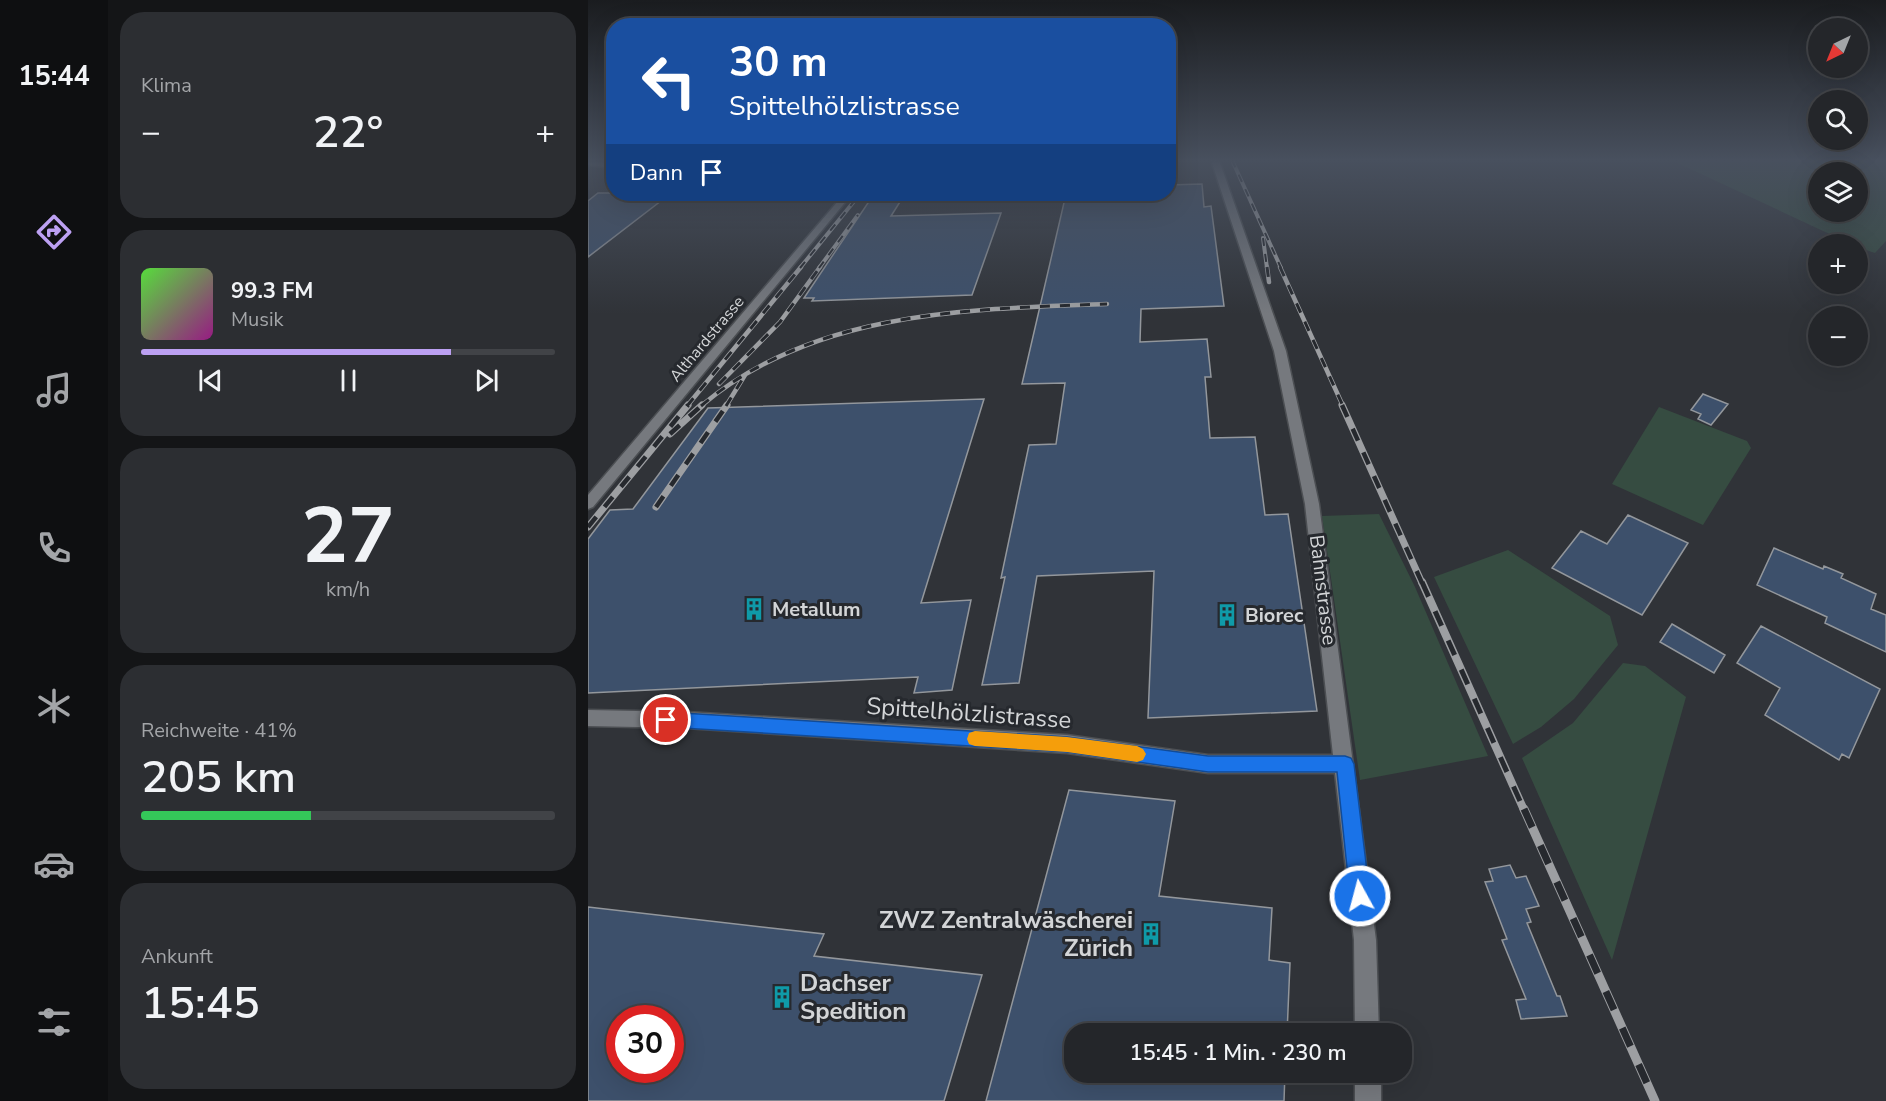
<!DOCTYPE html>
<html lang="de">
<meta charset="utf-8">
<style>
body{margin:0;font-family:"Nunito Sans",sans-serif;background:#2c2e32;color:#f1f3f6;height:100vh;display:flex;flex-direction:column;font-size:22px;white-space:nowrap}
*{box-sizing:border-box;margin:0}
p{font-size:20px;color:#a3a5a8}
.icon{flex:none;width:33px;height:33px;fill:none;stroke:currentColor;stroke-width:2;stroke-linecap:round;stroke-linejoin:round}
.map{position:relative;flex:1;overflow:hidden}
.details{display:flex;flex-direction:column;gap:12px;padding:12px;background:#141517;width:480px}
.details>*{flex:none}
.banner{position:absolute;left:18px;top:18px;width:570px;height:183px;border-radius:24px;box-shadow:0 6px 24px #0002,0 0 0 2px #414347;background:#1a4fa0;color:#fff;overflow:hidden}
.needle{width:39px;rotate:223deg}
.controls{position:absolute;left:1220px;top:18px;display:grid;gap:12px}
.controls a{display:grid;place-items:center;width:60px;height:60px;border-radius:50%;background:#24262a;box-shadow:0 6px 24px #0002,0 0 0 2px #414347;font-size:30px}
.speed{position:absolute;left:18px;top:1005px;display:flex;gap:12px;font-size:30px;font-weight:700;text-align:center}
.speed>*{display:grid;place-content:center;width:78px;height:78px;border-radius:50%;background:#24262a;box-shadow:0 6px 24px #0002,0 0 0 2px #414347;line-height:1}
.speed .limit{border:9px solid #d22;background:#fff;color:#111}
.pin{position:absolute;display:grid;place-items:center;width:51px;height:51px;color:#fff;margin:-26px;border:3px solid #fff;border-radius:50%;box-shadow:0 2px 6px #0007}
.me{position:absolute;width:66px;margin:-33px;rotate:353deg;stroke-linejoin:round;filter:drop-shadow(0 0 4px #0008)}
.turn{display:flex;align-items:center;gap:21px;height:126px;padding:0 24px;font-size:27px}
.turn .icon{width:78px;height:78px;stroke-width:2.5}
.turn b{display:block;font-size:42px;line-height:51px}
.then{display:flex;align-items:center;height:57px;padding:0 24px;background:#0003;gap:12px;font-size:22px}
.big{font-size:45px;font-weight:600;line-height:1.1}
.details .widget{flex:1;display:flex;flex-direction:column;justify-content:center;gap:9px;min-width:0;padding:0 21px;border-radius:24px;background:#2c2e32}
.details .dial{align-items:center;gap:0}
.dial b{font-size:78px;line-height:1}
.song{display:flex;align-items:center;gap:18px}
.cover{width:72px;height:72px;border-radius:9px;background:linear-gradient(135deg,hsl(110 70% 55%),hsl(310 70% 35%))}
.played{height:6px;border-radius:3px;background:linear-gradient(90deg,#bca0f2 75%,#414347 75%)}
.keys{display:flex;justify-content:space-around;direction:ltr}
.heat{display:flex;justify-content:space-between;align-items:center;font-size:33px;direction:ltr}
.charge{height:9px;border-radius:4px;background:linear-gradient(90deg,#34c759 41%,#414347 0)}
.trip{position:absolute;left:476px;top:1023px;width:348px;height:60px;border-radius:24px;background:#24262a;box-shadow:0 6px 24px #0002,0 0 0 2px #414347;font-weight:600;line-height:60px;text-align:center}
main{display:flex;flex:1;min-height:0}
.tab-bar{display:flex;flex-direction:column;width:108px;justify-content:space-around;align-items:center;background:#0e0f11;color:#a3a5a8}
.tab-bar .icon{width:42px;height:42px}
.tab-bar .current{color:#bca0f2}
.tab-bar b{font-size:27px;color:#f1f3f6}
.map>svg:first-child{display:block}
</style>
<main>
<nav class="tab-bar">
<b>15:44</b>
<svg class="icon current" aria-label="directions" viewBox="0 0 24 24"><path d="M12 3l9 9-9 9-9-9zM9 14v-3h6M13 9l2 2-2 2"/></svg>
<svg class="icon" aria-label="music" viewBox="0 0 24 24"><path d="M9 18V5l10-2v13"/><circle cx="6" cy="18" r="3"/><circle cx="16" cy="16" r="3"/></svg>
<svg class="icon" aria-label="phone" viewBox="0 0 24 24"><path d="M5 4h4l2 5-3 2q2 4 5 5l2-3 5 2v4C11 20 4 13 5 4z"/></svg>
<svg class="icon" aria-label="climate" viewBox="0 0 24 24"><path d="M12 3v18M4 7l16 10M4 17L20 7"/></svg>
<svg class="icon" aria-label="car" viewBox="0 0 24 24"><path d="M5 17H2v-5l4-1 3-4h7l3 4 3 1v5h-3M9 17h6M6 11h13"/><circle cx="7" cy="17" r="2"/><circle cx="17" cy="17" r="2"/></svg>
<svg class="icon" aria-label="filters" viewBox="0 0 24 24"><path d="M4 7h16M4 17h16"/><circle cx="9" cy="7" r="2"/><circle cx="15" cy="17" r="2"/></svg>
</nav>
<section class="details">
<div class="widget"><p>Klima</p>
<div class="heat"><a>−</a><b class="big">22°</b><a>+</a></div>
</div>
<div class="widget">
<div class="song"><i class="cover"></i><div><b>99.3 FM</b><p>Musik</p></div></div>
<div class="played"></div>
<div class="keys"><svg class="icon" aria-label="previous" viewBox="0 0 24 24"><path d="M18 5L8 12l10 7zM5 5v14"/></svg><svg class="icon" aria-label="pause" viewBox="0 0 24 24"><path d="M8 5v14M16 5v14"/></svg><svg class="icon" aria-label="next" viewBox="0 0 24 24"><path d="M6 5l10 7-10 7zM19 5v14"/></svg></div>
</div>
<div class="widget dial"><b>27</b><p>km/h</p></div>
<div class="widget"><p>Reichweite · 41%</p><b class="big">205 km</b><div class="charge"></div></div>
<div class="widget"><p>Ankunft</p><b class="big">15:45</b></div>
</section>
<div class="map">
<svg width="1298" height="1101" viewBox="0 0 1298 1101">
<rect width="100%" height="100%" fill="#303338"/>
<path fill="#364c41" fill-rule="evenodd" d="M1083,160h215v81l-11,12 -18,-6v-3h-6zM1230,172h39v40h-39z
M1071,407l88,34 4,7 -48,77 -91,-41z
M791,514l36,73 73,169 -128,24 -38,-264z
M920,550l102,66 8,29 -44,54 -33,28 -28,17 -79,-167z
M1035,663l22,3 41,31 -74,263 -90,-202 51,-35z"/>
<path fill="#3d506b" stroke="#93979c" stroke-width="1.5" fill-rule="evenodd" d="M614,184l2,23 7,-1 13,100 -83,3 -1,33 67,-3 4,38h-6l5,61 45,-1 10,78 23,-1 29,197 -169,7 6,-147 -117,5 -18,107 -37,2 23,-108 -4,1 28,-133 27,-1 9,-61 -43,1 44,-190h102v-9z
M10,193h16l56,1 -82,63v-56z
M286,194h31l-14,22 110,-3 -29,82 -160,6 2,-3h-10z
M1115,394l25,10 -17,21 -13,-6 3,-5 -10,-4z
M396,399l-63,204 50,-3 -19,90 -38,3 4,-16 -330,16v-154l22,-29 23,-1 75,-101z
M1040,515l60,28 -46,72 -90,-47 29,-37 26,13z
M1186,548l49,21 1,-3 19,8 -2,4 35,16 -5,15 15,6v37l-61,-29 2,-6 -70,-32z
M1084,624l53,31 -11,18 -54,-31z
M1173,626l119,63 -31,69 -7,-4 -3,6 -74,-45 15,-27 -43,-25z
M481,790l106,11 -16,95 113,12 -3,52 21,3 -3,71h-213v38h211l-1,29h-298z
M922,865l6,13 10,-2 13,30 -13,3 5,13 -4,1 30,73h3l7,20 -46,3 -5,-19 10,-1 -24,-59 5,-1 -22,-57 8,-1 -4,-12z
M0,907l236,27 -10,22 168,19 -38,126h-356zM32,1018h50v52h-50z"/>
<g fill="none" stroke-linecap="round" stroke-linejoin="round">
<g stroke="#4c4f53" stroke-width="3">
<path id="minor" d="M623,160h8l67,191 33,153 57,436 3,94h-24l-1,-94 -19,-167h-127l-141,-20 -381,-25 -98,-2v-16l98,2 381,23 141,20h125l-28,-251 -31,-153z
M0,161l26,3v4l-26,-3z
M256,194h8l-259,313 -5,2v-14z
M767,1072h26v29h-26z"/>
</g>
<use href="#minor" fill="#76797e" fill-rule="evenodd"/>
<g stroke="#9d9fa2" stroke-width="4">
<path id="rail-far4" d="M644,160l49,108
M675,238l4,30
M212,268l60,-74
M231,268l39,-53"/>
</g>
<g stroke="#9d9fa2" stroke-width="4.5">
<path id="rail-far3" d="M679,267l2,15
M692,267l63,139
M131,384l61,-62 40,-55
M99,406l114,-139
M113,406c112,-95 266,-97 406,-102
M138,406l19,-31"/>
</g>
<g stroke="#9d9fa2" stroke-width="7">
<path id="rail-far2" d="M754,405l80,178
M82,434l32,-29
M68,507l71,-102
M0,527l100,-122"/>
</g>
<g stroke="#9d9fa2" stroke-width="8">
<path id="rail-far1" d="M834,582l102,228"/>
</g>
<g stroke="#9d9fa2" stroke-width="9">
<path id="rail" d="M936,809l131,292"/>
</g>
<use href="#rail-far4" stroke="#26292e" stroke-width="2" stroke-dasharray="8" stroke-linecap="butt"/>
<use href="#rail-far3" stroke="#26292e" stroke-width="3" stroke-dasharray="10" stroke-linecap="butt"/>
<use href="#rail-far2" stroke="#26292e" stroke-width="4.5" stroke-dasharray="13" stroke-linecap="butt"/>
<use href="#rail-far1" stroke="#26292e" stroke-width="5" stroke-dasharray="16" stroke-linecap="butt"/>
<use href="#rail" stroke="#26292e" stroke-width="7" stroke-dasharray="20" stroke-linecap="butt"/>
</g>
<linearGradient id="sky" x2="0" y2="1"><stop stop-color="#1a1c1f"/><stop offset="0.51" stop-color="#48505e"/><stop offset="1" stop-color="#48505e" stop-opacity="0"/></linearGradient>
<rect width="1298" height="314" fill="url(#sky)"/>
<path fill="#1a73e8" stroke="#114b97" stroke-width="1.5" d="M78,712l401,25 141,19h137l6,2 3,6 16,132 -3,7 -7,3 -7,-3 -3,-7 -13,-124h-129l-141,-20 -401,-25 -6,-2 -2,-5 2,-6z"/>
<path fill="#f59e0b" d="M387,731l92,6 70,9 6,3 3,5 -3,6 -6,2 -70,-10 -92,-6 -6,-2 -2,-5 2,-6z"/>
<defs>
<g id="building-bare" transform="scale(1.8)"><path d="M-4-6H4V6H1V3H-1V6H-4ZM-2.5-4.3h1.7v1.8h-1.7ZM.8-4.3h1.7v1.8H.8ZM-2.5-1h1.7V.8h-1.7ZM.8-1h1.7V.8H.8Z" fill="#0f9aa8" stroke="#26292e" stroke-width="2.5" paint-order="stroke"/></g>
</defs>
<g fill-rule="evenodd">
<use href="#building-bare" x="166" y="609"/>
<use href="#building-bare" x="639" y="615"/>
<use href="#building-bare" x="563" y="934"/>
<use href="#building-bare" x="194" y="997"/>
</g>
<g text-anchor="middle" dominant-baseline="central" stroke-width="6" stroke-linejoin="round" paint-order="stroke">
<g font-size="16" fill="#d3d5d7" stroke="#26292e">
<text transform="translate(119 339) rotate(-50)">Althardstrasse</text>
</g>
<g font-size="20" fill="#d3d5d7" stroke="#26292e">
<text transform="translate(735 590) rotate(83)">Bahnstrasse</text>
</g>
<g font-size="20" font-weight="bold" fill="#d3d5d7" stroke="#26292e" text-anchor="start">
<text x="184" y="609">Metallum</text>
<text x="657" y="615">Biorec</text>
</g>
<g font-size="24" fill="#d3d5d7" stroke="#26292e">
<text transform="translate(381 713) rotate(4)">Spittelhölzlistrasse</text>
</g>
<g font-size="24" font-weight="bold" fill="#d3d5d7" stroke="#26292e" text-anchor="end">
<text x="545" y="920">ZWZ Zentralwäscherei<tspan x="545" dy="28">Zürich</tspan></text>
<text x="212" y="983" text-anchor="start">Dachser<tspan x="212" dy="28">Spedition</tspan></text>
</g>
</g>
</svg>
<div class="controls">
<a><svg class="needle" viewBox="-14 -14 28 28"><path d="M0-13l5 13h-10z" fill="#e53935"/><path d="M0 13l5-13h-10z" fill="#a3a5a8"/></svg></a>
<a><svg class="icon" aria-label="search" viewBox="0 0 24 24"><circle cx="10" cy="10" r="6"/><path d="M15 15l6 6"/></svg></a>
<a><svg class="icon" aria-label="layers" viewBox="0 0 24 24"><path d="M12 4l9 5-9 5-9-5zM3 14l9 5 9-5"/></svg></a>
<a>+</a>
<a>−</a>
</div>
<div class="speed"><div class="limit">30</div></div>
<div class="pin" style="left:78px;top:720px;background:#d93025"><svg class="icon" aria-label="arrive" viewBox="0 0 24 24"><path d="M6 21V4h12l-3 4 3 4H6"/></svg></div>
<svg class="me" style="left:772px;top:896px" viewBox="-20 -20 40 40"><circle r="17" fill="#1a73e8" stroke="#fff" stroke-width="3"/><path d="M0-11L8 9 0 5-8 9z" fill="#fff"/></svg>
<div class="trip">15:45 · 1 Min. · 230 m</div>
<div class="banner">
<div class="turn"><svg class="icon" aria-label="left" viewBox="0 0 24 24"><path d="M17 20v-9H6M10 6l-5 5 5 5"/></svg><div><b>30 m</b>Spittelhölzlistrasse</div></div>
<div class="then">Dann<svg class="icon" aria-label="arrive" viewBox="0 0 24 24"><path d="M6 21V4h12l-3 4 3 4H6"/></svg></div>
</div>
</div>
</main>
